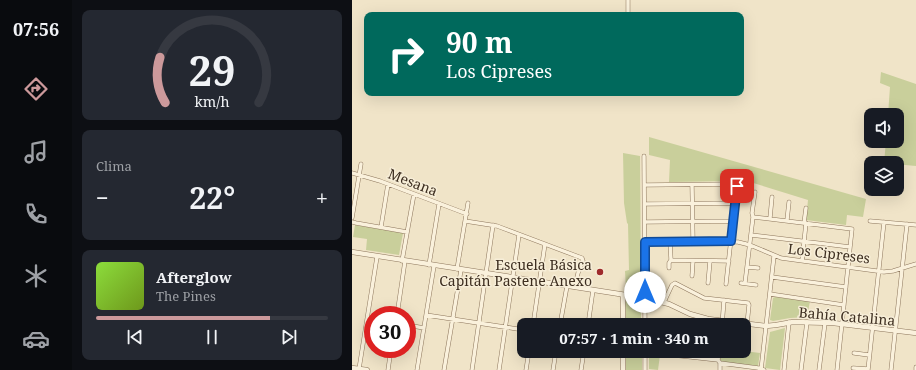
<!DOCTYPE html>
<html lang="es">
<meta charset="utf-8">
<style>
body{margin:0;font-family:"Noto Serif",serif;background:#242831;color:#f1f3f6;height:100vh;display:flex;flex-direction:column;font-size:15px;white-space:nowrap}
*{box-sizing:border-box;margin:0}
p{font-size:13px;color:#9ea1a6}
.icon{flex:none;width:22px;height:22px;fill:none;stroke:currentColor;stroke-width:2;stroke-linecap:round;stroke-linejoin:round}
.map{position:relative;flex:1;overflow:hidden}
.side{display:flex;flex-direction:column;gap:10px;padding:10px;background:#0d0f14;width:280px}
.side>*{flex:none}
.guide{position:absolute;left:12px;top:12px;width:380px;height:84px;border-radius:8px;box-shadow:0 4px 16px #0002;background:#00695c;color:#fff;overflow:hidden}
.controls{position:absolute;left:512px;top:108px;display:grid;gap:8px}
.controls a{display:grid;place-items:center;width:40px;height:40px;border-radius:8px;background:#171b24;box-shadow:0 4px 16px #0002;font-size:20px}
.speed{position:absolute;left:12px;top:306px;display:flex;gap:8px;font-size:20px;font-weight:700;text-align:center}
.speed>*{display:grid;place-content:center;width:52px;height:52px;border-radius:50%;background:#171b24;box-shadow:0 4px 16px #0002;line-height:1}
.speed .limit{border:6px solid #d22;background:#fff;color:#111}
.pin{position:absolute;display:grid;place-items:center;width:34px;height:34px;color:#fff;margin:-17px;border-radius:8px;box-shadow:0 2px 6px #0006}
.me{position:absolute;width:44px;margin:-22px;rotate:0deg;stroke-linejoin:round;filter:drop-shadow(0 0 3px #0008)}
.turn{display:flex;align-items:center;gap:14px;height:84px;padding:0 16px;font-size:18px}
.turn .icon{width:52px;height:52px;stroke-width:2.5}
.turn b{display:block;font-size:28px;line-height:34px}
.big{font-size:30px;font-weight:700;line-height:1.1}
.side .card{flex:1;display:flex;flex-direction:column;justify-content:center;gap:6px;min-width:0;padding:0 14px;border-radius:8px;background:#242831}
.side .dial{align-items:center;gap:0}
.dial svg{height:104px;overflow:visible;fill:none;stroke:#363941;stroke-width:7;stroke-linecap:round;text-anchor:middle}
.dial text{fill:#f1f3f6;stroke:none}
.song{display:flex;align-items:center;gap:12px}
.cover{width:48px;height:48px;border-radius:6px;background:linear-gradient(135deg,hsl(90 70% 55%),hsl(80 70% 35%))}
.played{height:4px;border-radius:2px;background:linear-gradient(90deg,#cc999b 75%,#363941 75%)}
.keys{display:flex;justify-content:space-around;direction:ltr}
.heat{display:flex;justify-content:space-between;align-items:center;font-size:22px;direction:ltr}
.trip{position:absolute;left:165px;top:318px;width:234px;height:40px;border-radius:8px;background:#171b24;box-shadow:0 4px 16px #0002;font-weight:700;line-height:40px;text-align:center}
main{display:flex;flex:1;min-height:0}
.dock{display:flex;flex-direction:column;width:72px;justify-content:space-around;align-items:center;background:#090b0e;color:#9ea1a6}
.dock .icon{width:28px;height:28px}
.dock .active{color:#cc999b}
.dock b{font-size:18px;color:#f1f3f6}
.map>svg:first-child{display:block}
</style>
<main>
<nav class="dock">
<b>07:56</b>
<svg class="icon active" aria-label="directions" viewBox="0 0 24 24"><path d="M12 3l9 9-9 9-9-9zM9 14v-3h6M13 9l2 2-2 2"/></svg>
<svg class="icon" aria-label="music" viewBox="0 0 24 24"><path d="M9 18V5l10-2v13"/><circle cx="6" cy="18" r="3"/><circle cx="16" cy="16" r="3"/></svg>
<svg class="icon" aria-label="phone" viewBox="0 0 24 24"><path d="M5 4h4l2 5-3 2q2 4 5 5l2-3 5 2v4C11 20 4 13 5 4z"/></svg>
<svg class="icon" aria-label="climate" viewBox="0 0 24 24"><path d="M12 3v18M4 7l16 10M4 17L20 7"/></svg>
<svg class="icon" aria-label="car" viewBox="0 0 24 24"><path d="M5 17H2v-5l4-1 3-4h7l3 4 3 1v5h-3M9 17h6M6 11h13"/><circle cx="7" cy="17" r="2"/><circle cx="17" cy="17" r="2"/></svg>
</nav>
<section class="side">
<div class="card dial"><svg viewBox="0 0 100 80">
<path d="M14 69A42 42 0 1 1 86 69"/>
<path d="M14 69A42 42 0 0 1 10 34" stroke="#cc999b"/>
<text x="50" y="56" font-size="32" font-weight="700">29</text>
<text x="50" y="72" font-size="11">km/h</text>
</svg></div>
<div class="card"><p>Clima</p>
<div class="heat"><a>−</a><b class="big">22°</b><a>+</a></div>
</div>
<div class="card">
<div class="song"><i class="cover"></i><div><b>Afterglow</b><p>The Pines</p></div></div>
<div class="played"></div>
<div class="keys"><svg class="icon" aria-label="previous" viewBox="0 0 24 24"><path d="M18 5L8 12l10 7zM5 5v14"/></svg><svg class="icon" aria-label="pause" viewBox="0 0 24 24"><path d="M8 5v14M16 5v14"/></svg><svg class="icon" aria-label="next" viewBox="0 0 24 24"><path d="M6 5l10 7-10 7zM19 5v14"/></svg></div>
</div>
</section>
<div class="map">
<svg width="564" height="370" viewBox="0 0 564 370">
<rect width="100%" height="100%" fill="#f0e4c8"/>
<path fill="#c9cf9b" d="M529,72l35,12v82l-32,-3 2,-22h11v-26h-9l2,-28 -10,-4z
M297,137l217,62 -3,18 -16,-2 -1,10 -40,-5 2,-20 -71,-22v3l-68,1 1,-22 -21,-5z
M271,153l17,3 1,135 -2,2 -13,-3 -1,-19 4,-1 -1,-46 -1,-1 -3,-20z
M3,225l48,8 -4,22 -33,-5 1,-11 -14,-2z
M423,297l35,4 -3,16 -17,1 -17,3 -3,-1 3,-22z
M276,299l10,2 3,3v21h-15l-1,-23z
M433,328l-5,42 -15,-2 5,-36z
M274,351h16v19h-16z
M369,351h23l16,2 -2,13 -37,-4 -1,-3z
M297,353l11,2 -2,15 -9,-1z"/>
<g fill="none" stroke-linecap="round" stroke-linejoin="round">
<g stroke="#8d765c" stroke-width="4.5">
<path id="minor" d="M276,0v13
M292,156l1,169
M0,173l28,8 87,33
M293,185l90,-1 2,1 -11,99
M340,185l1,56
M293,204l91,-1
M401,217l99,12 -15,141
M0,218l9,-54
M418,218l2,-21
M435,220l2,-18
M113,221l32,5 85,32 1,3 -5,12 -3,14
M518,221l46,4
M0,222l4,1 51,9
M293,222l89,-1
M452,223l2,-15
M29,227l7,-43
M399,235l99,12
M293,241l93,1 12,3 31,13 103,14 9,-1 23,-7
M319,260l58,1
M50,261l12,-67
M450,261l4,-38
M77,265l10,-61
M395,267l11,1
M317,268v-5l2,-3 -1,-19
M105,269l11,-66
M340,276l1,-15
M420,277l74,10
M356,283l2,-22
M389,283l15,2
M393,283l8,-66 -1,-4 3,-21
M418,294l74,11
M312,302l8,-17 3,-2 29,15 44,5 1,2 -2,19
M45,315l8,-54
M74,315l98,15
M55,325l17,3
M181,325l12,-81
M208,325l7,-39
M236,325l5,-35
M370,325l2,-25
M221,351l10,2
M293,351v19
M293,352l73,8
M502,353l15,2
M366,360l2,3 38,5 6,2
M366,360l1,-9
M501,368l15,1
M7,369l18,-112
M36,370l3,-21
M65,370l17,-104
M92,370l17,-100
M120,370l21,-145
M147,370l20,-135
M174,370l3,-19
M201,370l3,-19
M229,370l3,-19
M368,370v-7
M409,370l13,-114
M432,370l5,-48
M449,370l6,-48
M467,370l6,-47
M516,370l16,-148
M539,370l16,-146
M564,370v-3"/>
</g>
<g stroke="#8d765c" stroke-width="5.5">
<path id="tertiary" d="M0,252l293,46 24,6 21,10 18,5 58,7 10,-1 17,-3 40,1 83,10
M271,295v30
M271,351v19
M0,368l15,2"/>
</g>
<use href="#minor" stroke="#faf1dc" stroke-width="3.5"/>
<use href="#tertiary" stroke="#faf1dc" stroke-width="4.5"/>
</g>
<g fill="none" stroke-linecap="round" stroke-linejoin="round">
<g stroke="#114b97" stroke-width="10">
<path id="route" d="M293,292v-50l86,-1 6,-55"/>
</g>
<use href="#route" stroke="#1a73e8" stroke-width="7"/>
</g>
<circle fill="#9e2a2b" stroke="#f7eed8" stroke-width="1.5" cx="248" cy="272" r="4"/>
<g text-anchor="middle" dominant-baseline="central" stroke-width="3" stroke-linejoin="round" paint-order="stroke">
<g font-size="14" fill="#3d2e20" stroke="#f7eed8">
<text transform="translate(61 182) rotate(21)">Mesana</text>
<text transform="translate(477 253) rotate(7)">Los Cipreses</text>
<text transform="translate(495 316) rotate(5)">Bahía Catalina</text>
</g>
<g font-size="14" fill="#3d2e20" stroke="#f7eed8" text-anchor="end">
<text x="240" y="264">Escuela Básica<tspan x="240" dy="16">Capitán Pastene Anexo</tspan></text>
</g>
</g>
</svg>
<div class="controls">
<a><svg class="icon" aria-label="sound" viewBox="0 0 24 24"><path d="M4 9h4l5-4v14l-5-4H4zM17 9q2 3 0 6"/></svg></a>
<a><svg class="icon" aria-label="layers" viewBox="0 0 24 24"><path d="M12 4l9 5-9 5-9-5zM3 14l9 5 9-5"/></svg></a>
</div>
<div class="speed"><div class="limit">30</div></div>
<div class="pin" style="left:385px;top:186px;background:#d93025"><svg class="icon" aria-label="arrive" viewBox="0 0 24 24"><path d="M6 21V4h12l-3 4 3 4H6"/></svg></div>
<svg class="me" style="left:293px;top:292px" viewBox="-20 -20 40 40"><circle r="19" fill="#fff"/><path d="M0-13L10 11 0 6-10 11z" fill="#1a73e8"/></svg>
<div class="trip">07:57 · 1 min · 340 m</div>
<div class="guide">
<div class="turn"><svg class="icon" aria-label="right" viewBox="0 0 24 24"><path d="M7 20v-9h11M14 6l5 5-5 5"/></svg><div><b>90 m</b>Los Cipreses</div></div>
</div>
</div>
</main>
